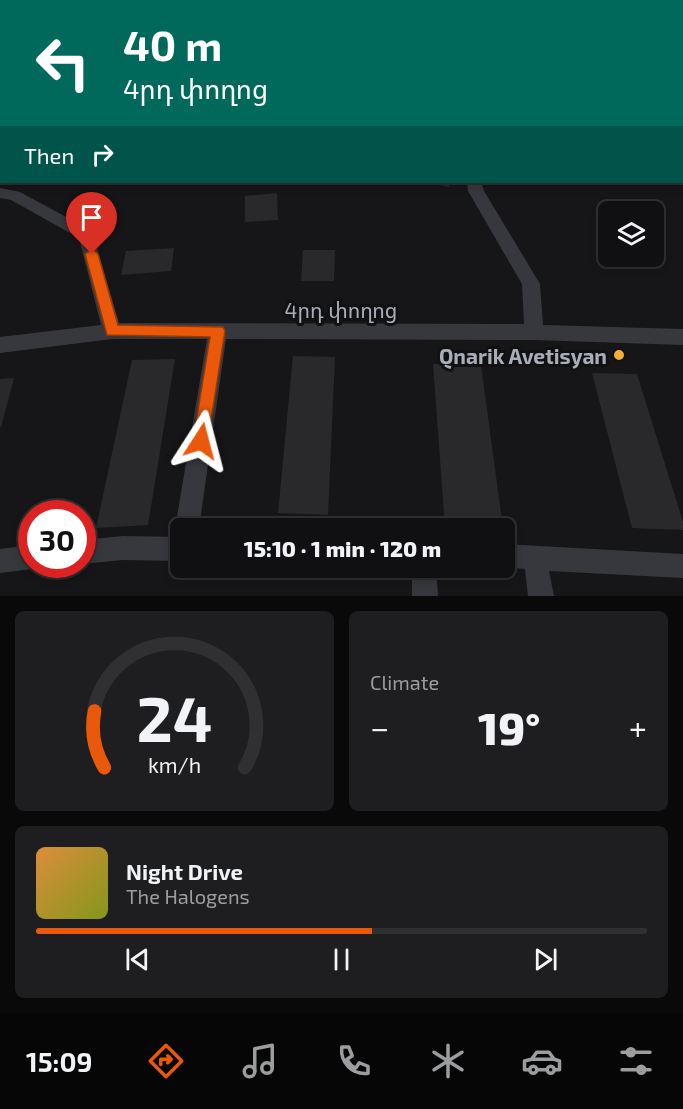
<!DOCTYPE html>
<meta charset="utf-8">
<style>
body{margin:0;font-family:"Exo 2","Noto Sans Armenian",sans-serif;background:#1e1e20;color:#f1f3f6;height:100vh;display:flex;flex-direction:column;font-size:22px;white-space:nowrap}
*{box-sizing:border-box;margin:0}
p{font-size:20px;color:#9c9d9f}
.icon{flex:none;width:33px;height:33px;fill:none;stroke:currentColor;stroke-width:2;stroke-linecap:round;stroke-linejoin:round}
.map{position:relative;height:596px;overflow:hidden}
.drawer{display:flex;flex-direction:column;gap:15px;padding:15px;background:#09090a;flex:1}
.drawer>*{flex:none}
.top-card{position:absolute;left:0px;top:0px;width:684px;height:183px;box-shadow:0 3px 9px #0003,0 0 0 2px #303032;background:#00695c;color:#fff;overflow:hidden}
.tools{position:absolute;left:598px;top:201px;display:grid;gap:12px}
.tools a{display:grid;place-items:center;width:66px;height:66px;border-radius:9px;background:#101012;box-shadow:0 3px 9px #0003,0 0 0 2px #303032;font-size:30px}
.speed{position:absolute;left:18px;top:500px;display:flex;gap:12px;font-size:30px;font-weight:700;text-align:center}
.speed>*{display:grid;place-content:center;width:78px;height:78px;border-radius:50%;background:#101012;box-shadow:0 3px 9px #0003,0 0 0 2px #303032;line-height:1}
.speed .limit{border:9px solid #d22;background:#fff;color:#111}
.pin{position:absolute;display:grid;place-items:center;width:51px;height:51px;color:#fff;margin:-62px -26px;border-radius:50% 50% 50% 0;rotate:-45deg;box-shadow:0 0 6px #0007}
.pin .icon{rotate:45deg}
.me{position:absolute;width:66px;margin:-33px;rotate:9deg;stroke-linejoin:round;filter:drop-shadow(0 0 4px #0008)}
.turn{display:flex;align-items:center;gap:21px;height:126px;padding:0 24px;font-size:27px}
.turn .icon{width:78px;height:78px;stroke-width:2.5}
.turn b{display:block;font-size:42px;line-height:51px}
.then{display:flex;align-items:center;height:57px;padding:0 24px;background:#0003;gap:12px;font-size:22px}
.big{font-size:45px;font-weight:800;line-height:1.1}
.drawer .tile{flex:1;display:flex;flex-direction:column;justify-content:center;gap:9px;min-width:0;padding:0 21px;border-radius:9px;background:#1e1e20}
.drawer .dial{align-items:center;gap:0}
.dial svg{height:156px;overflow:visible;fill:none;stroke:#303032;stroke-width:7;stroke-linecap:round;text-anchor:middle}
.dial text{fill:#f1f3f6;stroke:none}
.song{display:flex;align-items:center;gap:18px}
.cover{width:72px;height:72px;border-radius:9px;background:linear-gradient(135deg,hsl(30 70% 55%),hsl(70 70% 35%))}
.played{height:6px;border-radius:3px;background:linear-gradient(90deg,#ea580c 55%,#303032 55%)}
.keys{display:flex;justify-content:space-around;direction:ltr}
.heat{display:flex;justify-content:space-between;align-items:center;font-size:33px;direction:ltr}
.drawer .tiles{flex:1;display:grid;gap:15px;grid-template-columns:1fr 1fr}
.tile:last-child{grid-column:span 2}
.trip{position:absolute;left:170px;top:518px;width:345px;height:60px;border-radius:9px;background:#101012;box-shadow:0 3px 9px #0003,0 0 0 2px #303032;font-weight:800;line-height:60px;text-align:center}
.tab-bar{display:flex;height:96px;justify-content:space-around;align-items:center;background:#060607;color:#9c9d9f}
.tab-bar .icon{width:42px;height:42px}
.tab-bar .current{color:#ea580c}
.tab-bar b{font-size:27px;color:#f1f3f6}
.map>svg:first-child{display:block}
</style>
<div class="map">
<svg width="683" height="596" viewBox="0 0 683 596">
<rect width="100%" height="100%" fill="#161618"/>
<path fill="#29292c" d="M425,182h25l-1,5z
M277,193l1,27 -33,2v-26z
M174,248l-3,23 -50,4 5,-24z
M303,250h32l-1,31h-33z
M293,356l42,1 -7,158 -50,-2z
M175,359l-27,166 -52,3 36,-168z
M433,364l48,1 22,163h-58z
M592,373l45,1 46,148v8l-51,-2z
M14,378l-13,49h-1v-48z"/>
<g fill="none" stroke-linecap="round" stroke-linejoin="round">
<path fill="#37383d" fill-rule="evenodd" d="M34,0h6l-1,2h-6z
M560,0h8l-2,2h-8z"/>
<path fill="#37383d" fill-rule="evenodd" d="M83,0h14l-15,2z
M375,0h11l1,2h-11z
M467,0h10l-11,2z
M682,23h1v6h-1z
M682,70h1v8h-1z
M0,130h2l-2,9z
M467,182h14l3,9 56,93 3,41 140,4v16l-149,-5 -308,-1 -27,189h-19v33l-57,-1 -41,4v-24l41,-4 57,1 -5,-9 32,-189h-95l-112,14v-16l101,-12 -22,-87 -68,-38 -11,-2v-10l20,4 72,39 27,92 405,1 -2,-40 -54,-93z
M504,544l179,10v24l-134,-7 5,25h-26l-3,-27 -24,-2h3z
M32,545v19l9,2 -9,3 -32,4v-24z
M412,567h24l2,29h-26z"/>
</g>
<path fill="#ea580c" stroke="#983908" stroke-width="1.5" d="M92,249l6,5 20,71 105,2 2,4 -18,115 -6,2 -6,-2 -2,-5 17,-104 -103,-2 -22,-81z"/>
<circle fill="#f2b134" stroke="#111113" stroke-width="2" cx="619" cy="355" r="6"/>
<g text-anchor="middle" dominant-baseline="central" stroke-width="6" stroke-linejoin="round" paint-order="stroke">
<g font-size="21" fill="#a8adb8" stroke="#111113">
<text x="341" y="309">4րդ փողոց</text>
</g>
<g font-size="21" font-weight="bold" fill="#a8adb8" stroke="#111113" text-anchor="end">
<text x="607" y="355">Qnarik Avetisyan</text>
</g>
</g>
</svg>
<div class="tools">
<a><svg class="icon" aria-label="layers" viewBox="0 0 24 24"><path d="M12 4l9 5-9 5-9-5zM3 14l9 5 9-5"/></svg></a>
</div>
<div class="speed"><div class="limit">30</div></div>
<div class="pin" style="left:92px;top:254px;background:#d93025"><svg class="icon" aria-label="arrive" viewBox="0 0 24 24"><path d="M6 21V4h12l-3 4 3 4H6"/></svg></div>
<svg class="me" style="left:201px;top:441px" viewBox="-20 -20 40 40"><path d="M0-17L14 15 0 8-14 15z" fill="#ea580c" stroke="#fff" stroke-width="4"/></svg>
<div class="trip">15:10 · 1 min · 120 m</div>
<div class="top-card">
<div class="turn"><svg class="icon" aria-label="left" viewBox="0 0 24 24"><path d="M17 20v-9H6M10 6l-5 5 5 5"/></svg><div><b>40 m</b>4րդ փողոց</div></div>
<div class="then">Then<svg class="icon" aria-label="right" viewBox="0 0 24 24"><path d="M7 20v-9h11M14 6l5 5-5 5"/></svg></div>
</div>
</div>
<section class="drawer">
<div class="tiles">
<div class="tile dial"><svg viewBox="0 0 100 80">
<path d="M14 69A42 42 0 1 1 86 69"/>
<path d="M14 69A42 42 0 0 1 9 40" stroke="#ea580c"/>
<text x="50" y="56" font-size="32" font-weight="700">24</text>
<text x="50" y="72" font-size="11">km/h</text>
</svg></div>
<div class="tile"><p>Climate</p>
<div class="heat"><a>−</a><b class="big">19°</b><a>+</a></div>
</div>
<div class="tile">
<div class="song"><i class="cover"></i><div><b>Night Drive</b><p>The Halogens</p></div></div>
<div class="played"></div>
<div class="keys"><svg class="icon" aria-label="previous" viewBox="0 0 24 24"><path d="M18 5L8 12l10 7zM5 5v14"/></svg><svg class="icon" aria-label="pause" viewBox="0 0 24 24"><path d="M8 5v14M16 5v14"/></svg><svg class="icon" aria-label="next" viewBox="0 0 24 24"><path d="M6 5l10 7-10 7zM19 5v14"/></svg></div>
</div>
</div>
</section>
<nav class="tab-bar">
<b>15:09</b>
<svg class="icon current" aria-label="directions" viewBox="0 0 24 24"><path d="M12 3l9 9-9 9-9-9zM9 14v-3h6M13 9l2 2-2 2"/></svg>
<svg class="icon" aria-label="music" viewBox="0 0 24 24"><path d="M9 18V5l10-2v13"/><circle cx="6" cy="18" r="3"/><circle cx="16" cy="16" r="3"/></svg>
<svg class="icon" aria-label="phone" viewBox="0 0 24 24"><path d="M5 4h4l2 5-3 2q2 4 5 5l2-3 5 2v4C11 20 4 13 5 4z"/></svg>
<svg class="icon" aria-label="climate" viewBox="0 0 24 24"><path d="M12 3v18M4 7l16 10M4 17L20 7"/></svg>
<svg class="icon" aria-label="car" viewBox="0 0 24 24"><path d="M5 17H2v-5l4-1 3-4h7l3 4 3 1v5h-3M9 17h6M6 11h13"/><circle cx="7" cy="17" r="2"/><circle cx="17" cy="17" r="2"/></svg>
<svg class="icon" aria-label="filters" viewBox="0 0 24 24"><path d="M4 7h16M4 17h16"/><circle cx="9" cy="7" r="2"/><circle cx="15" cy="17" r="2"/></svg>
</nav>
